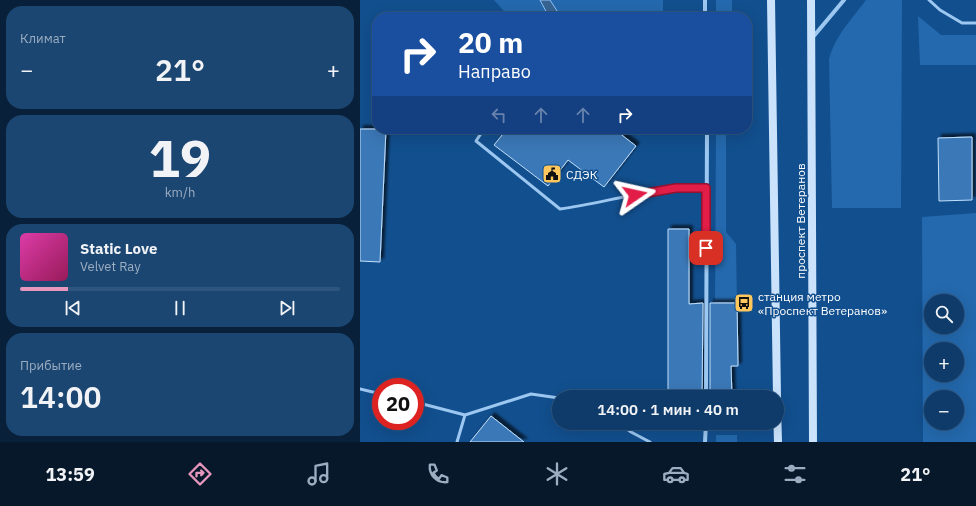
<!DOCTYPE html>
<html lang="ru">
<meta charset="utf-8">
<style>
body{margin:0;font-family:"IBM Plex Sans",sans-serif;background:#1c4672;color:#f1f3f6;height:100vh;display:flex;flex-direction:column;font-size:15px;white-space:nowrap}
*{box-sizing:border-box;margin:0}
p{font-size:13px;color:#9badc1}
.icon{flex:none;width:22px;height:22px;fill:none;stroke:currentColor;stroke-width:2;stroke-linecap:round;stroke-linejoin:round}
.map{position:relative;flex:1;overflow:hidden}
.panel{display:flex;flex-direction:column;gap:6px;padding:6px;background:#08203a;width:360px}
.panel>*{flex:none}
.guide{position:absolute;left:12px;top:12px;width:380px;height:122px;border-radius:16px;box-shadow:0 4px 16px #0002,0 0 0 1px #2e557e;background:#1a4fa0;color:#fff;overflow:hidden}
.buttons{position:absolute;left:564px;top:294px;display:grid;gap:8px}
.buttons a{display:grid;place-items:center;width:40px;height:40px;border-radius:50%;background:#0e3b6a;box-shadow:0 4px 16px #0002,0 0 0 1px #2e557e;font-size:20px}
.speed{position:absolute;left:12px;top:378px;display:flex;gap:8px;font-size:20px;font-weight:700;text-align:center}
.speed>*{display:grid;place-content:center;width:52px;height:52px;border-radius:50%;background:#0e3b6a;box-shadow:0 4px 16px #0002,0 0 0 1px #2e557e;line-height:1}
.speed .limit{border:6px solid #d22;background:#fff;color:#111}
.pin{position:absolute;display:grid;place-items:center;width:34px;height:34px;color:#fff;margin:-17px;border-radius:8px;box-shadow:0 2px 6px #0006}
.me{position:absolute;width:44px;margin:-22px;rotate:79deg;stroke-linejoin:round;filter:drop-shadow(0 0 3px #0008)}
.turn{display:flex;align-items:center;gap:14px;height:84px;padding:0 20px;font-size:18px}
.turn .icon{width:52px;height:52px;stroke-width:2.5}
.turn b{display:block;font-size:28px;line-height:34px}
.lanes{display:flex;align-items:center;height:38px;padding:0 20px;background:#0003;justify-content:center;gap:20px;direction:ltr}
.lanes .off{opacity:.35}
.big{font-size:30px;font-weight:600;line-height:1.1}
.panel .card{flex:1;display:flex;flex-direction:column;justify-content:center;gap:6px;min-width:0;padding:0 14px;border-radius:16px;background:#1c4672}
.panel .dial{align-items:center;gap:0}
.dial b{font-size:52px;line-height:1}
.song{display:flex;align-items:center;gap:12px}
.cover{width:48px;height:48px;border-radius:6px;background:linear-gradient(135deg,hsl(320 70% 55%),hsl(330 70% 35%))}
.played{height:4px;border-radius:2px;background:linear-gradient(90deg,#e797bd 15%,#2e557e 15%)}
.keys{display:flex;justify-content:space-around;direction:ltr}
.heat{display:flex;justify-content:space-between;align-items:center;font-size:22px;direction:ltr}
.trip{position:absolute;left:192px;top:390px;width:232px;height:40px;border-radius:20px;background:#0e3b6a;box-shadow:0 4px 16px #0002,0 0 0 1px #2e557e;font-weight:600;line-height:40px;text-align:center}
.menu{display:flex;height:64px;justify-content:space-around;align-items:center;background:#06182a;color:#9badc1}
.menu .icon{width:28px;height:28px}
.menu .on{color:#e797bd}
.menu b{font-size:18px;color:#f1f3f6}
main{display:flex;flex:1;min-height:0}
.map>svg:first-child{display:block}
</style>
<main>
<section class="panel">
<div class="card"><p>Климат</p>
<div class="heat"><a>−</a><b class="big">21°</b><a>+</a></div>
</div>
<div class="card dial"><b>19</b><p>km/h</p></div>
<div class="card">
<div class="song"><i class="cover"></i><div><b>Static Love</b><p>Velvet Ray</p></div></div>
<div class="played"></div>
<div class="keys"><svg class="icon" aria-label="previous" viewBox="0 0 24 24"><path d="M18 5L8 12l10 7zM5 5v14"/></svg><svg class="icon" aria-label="pause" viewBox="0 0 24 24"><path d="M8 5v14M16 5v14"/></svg><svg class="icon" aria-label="next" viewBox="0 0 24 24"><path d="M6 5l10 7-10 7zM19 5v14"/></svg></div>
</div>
<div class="card"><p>Прибытие</p><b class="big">14:00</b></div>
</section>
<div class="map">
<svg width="616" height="442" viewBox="0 0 616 442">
<defs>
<filter id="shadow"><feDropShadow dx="3.5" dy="-3.5" stdDeviation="1" flood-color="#0009"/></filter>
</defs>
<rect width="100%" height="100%" fill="#124f8e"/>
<path fill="#2469ad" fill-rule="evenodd" d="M134,0h169v17h-154z
M356,0h16v17h-16z
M506,0h36l-1,208h-69l-3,-149c6,-23 23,-40 37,-59z
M558,16l23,19h35v30h-56z
M356,129h10v103l10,12 1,59h-22z
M616,213v229h-53l-1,-225zM571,301h26v26h-26zM571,349h26v26h-26zM571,397h26v26h-26z
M356,435h21v7h-21z"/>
<path fill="#376492" stroke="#8dc3f5" d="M180,0h10l11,17h-12z"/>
<path fill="#3b78b7" stroke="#c3e0fc" filter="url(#shadow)" d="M0,129h26l-6,133 -20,-1z
M147,129h107l22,17 -32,41 -36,-27 -20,26 -54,-41z
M612,137v63l-33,1 -1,-63z
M308,229h21v75l14,-1 -1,94h-34z
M350,303h27l1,63h-7l1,31h-22z
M131,416l33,26h-54z"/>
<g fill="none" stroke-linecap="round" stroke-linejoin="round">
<path stroke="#9cc7f1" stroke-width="3" d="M569,0l11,10 22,13h14
M124,129l-8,12 84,68c38,-5 76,-17 115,-20 11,-1 21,-1 31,-1
M305,129l12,3h30
M0,389l21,5
M55,402l50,13 66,-21 28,4
M259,423l12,9 19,10
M97,442l8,-27"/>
<path stroke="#9cc7f1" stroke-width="4" d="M345,0v17
M453,37l31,-37
M346,397l1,-268
M345,442l1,-19"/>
<path stroke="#cae2fc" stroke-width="8" d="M411,0l6,397
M451,0l2,442
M417,406l1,36"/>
</g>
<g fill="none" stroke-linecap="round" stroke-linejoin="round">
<g stroke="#92132f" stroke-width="10">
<path id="route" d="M275,195l41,-7h30v60"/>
</g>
<use href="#route" stroke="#e11d48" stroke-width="7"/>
</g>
<defs>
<g id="civic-square" transform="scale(1)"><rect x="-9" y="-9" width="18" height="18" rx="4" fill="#ffc75c" stroke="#124f8e"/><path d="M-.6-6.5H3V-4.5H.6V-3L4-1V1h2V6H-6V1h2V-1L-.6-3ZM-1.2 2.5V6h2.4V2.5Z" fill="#111"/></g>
<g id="bus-square" transform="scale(1)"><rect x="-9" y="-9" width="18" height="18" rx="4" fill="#ffc75c" stroke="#124f8e"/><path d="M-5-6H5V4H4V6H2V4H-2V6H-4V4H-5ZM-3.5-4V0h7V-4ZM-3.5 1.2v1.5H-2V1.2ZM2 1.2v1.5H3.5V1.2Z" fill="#111"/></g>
</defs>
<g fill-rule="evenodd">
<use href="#civic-square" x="192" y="174"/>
<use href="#bus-square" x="384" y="303"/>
</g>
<g text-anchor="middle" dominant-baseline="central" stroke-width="3" stroke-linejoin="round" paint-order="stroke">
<g font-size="12" fill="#fff" stroke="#124f8e" text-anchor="start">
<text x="206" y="174">СДЭК</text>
<text x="398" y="296">станция метро<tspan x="398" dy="14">«Проспект Ветеранов»</tspan></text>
</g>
<g font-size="12" fill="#fff" stroke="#124f8e">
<text transform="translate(440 221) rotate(-90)">проспект Ветеранов</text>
</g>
</g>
</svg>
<div class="buttons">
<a><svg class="icon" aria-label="search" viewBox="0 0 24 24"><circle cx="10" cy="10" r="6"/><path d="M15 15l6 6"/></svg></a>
<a>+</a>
<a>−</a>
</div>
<div class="speed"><div class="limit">20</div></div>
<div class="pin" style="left:346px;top:248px;background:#d93025"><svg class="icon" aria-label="arrive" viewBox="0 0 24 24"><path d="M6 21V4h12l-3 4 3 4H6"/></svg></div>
<svg class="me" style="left:275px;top:195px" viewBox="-20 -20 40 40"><path d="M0-17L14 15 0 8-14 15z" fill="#e11d48" stroke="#fff" stroke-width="4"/></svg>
<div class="trip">14:00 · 1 мин · 40 m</div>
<div class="guide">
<div class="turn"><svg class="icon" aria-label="right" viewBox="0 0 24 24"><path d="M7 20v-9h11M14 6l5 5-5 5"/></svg><div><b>20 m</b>Направо</div></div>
<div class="lanes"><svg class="icon off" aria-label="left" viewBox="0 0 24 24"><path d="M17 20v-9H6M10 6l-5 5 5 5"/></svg><svg class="icon off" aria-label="ahead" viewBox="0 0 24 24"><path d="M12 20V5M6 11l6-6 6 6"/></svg><svg class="icon off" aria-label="ahead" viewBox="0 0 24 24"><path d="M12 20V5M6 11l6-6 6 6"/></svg><svg class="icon" aria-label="right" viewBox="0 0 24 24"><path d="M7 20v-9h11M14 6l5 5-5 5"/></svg></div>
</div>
</div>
</main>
<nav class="menu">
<b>13:59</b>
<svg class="icon on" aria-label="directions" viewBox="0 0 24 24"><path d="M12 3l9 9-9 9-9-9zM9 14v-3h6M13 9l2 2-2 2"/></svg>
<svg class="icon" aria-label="music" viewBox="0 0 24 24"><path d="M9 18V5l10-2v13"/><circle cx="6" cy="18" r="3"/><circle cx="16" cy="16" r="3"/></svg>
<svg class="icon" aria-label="phone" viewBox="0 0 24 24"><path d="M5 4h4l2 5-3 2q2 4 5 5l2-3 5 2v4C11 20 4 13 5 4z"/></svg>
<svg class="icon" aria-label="climate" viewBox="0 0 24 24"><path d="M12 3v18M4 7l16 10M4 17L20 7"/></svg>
<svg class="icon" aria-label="car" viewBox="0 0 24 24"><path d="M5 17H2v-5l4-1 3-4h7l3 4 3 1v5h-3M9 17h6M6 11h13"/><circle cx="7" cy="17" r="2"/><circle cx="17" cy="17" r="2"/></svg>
<svg class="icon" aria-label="filters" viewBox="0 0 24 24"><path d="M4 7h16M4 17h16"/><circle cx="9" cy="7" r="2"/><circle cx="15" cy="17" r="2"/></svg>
<b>21°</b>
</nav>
